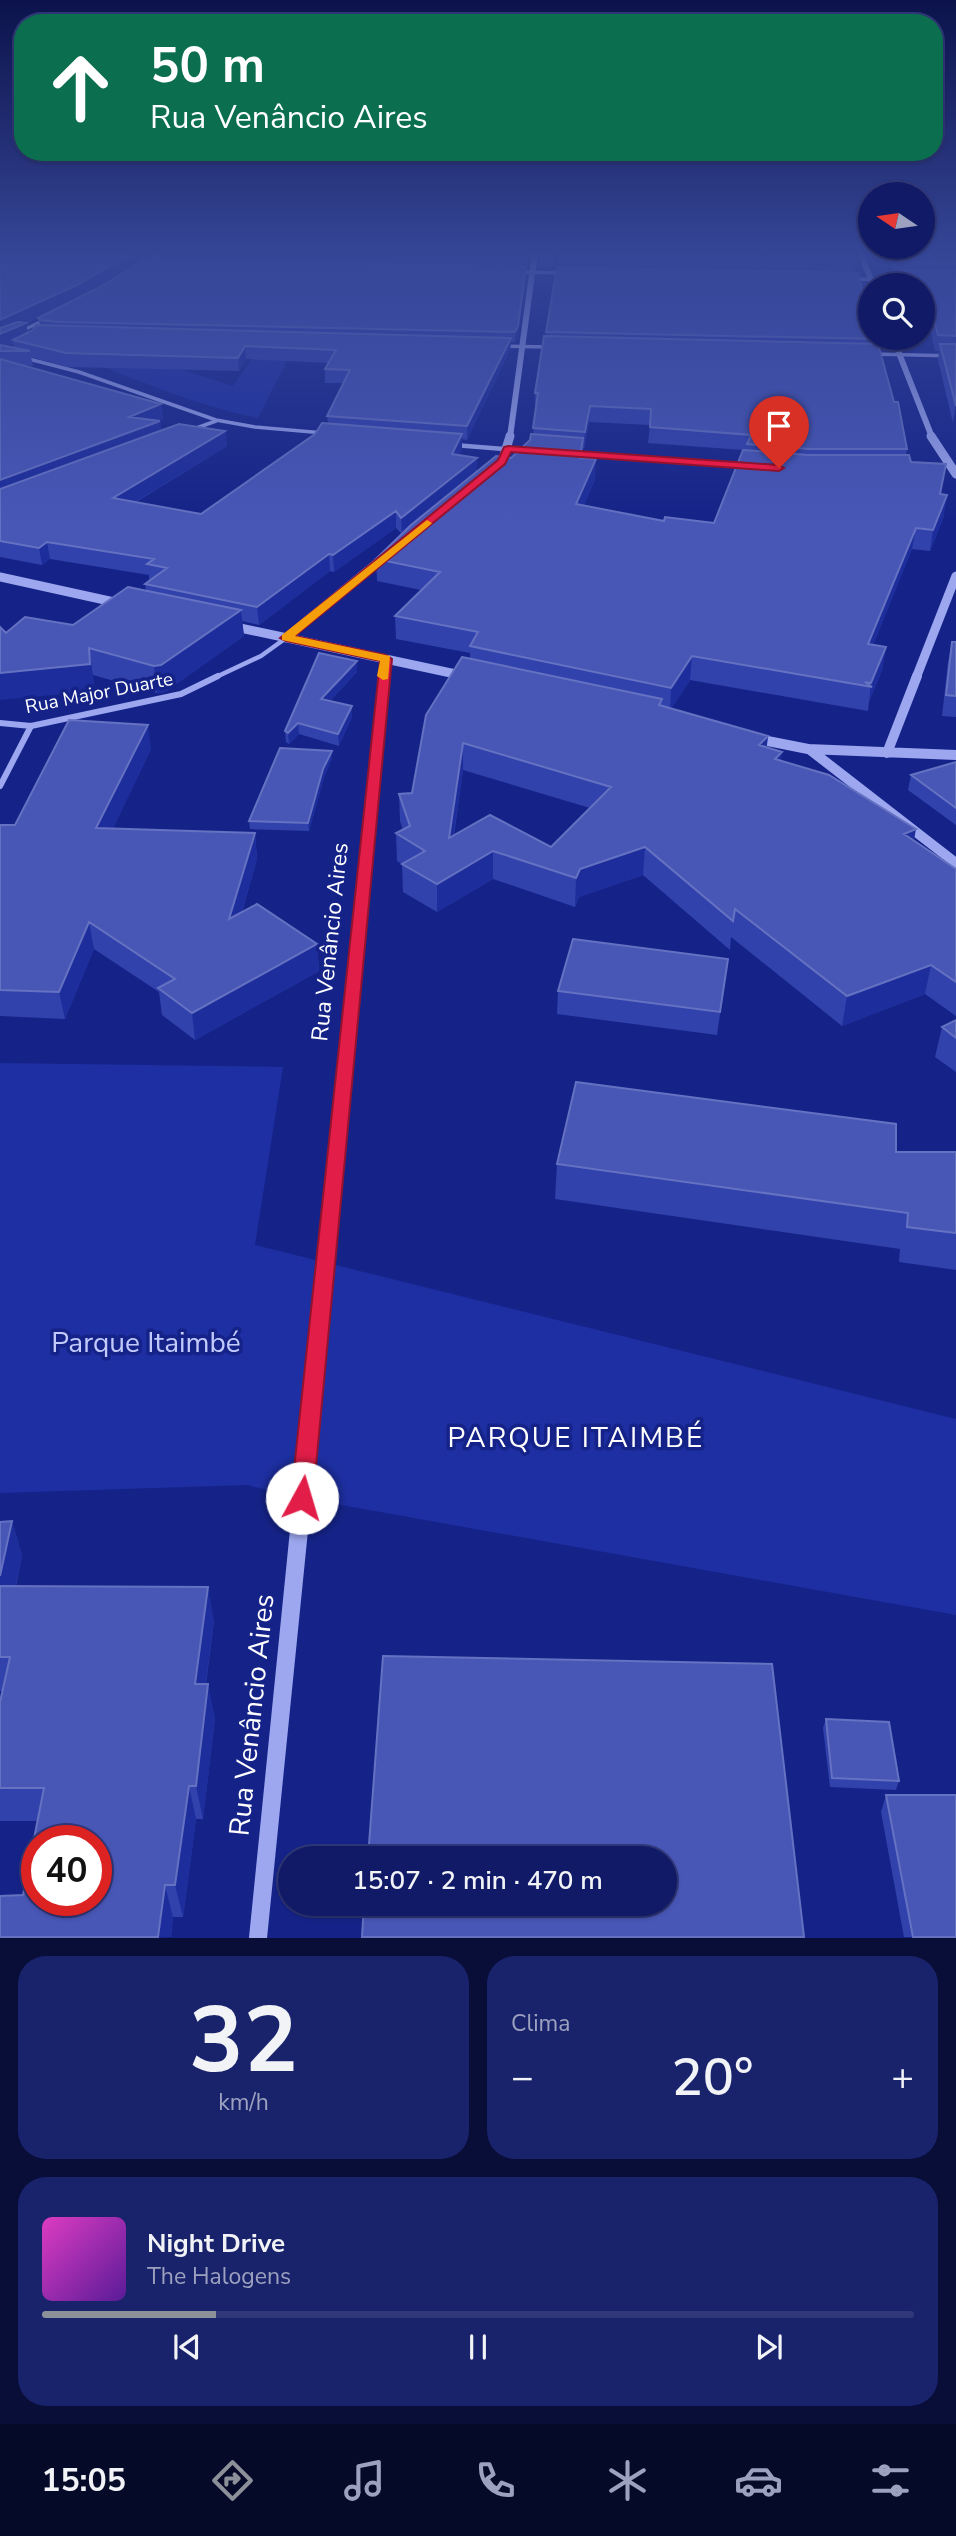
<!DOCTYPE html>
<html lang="pt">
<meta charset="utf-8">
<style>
body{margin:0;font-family:"Nunito Sans",sans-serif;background:#19236c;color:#f1f3f6;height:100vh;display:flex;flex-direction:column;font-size:26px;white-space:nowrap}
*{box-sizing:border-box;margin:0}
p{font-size:23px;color:#9ca1bf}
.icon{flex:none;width:38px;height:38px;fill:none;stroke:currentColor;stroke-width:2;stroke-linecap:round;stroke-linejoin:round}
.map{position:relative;height:1938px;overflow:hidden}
.panel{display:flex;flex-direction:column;gap:18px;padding:18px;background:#090e38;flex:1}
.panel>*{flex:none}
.banner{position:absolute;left:14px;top:14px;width:929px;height:147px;border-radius:28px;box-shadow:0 2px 5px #0004,0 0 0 2px #30387a;background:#0b6e4f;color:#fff;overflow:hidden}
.needle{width:46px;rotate:283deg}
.buttons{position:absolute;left:858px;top:182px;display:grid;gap:14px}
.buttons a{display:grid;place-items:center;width:77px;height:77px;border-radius:50%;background:#101a66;box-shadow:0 2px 5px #0004,0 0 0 2px #30387a;font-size:35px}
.speed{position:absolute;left:21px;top:1825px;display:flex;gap:14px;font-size:35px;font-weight:700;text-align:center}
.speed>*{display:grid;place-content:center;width:91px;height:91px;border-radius:50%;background:#101a66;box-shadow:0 2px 5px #0004,0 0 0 2px #30387a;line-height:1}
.speed .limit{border:10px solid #d22;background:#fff;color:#111}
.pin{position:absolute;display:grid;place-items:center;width:60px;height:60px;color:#fff;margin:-72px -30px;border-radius:50% 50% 50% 0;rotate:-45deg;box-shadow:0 0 7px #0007}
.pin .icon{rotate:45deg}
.me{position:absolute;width:77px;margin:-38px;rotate:6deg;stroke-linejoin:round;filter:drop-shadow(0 0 5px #0008)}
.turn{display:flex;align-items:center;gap:24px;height:147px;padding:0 21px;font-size:32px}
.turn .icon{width:91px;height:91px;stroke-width:2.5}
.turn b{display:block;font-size:49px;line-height:60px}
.big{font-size:52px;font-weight:600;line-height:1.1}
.panel .card{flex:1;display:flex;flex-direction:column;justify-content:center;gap:10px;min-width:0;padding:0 24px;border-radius:28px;background:#19236c}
.panel .dial{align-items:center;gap:0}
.dial b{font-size:91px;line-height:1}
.song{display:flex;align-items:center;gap:21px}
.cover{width:84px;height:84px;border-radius:10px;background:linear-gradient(135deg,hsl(310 70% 55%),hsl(270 70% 35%))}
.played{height:7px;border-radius:4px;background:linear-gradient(90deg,#8c9099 20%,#30387a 20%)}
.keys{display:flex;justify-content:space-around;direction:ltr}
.heat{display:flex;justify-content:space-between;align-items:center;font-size:38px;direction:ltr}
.panel .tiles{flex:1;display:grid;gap:18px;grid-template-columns:1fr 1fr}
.card:last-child{grid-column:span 2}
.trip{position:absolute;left:278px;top:1846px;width:399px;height:70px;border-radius:35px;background:#101a66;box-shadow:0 2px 5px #0004,0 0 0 2px #30387a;font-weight:600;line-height:70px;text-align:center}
.dock{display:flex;height:112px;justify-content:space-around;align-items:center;background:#060a29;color:#9ca1bf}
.dock .icon{width:49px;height:49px}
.dock .on{color:#8c9099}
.dock b{font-size:32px;color:#f1f3f6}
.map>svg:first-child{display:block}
</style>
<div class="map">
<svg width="956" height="1938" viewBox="0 0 956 1938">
<rect width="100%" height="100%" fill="#152388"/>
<path fill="#1d2fa2" d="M259,349h34l-35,69c-65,-13 -125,-40 -187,-64l52,-3 110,35z
M0,1063l283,4 -28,178 701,174v196l-654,-117 -55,-13 -247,8z"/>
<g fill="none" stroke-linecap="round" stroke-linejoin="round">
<path stroke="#9ca7ef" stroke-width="3.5" d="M145,266l14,-14
M519,272l44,1
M852,279l58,1
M21,331l24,-11
M502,346l47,1
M873,354l83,2
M25,358l54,14 137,48 39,7 69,6
M191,430l25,-9"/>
<path stroke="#9ca7ef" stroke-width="4.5" d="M454,445l76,6
M576,454l170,11
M214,678l47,-22 25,-18"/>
<path stroke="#9ca7ef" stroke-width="6" d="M0,723l31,3 150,-32 37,-18
M0,786l31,-60"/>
<path stroke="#9ca7ef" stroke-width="6" d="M860,252l13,33
M893,338l39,99
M510,437l25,-185"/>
<path stroke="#9ca7ef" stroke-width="9" d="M931,436l25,38
M494,468l8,-6 8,-26
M0,577l123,27
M226,625l239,51
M286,638l101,-83
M384,678l2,-19
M916,678l40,-102"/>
<path stroke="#9ca7ef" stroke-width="10" d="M753,738l55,11 148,6
M809,749l147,114
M887,753l30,-77
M353,992l31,-316"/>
<path stroke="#9ca7ef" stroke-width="14" d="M312,1403l41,-412"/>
<path stroke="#9ca7ef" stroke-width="18" d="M258,1938l54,-537"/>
</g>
<path fill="#3242ad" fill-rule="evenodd" d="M0,252h153l-10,7h-13l1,8 -43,26 438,-26v9l-8,59 -3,7h-4l-1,8 -43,90 -5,-1v10l-3,6 18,16 34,-13 19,-18 3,-6 3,-25h-1v-16l23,-126v-12l298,7 -2,11 21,66 -1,5 33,105 -1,6 5,7 30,32 3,22 -14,35 -18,-2 -39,96 13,2 -4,23 -13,32 -1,9 -178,-31 -19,29 97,27 -2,12 15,13 133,79 42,29v147l-31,-22 -83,32 -111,-89 -1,13 -87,-75 -64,22 -4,10 -82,-28 -56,33 -34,-20 -1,-28 -5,-3 -1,-28 7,-3 -3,-9 -1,-27 13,-1 58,-134v-6l-74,-14 -1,-23 26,-26 -44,-9 -1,-22 26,-25 -6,-6 -62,44 -4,-1 -71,54 -17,-4 2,15 -79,56 -8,1 -64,-18 1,16 -88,-58 67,-8 73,-35 -1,-6 4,-3v-6l-99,-16 -8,6 -42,-8zM60,307l-22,11 2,7 -12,8 -2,-10zM13,343l1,5 -7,-2zM31,357l37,10 171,4 7,-12 83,4 -4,6v14h19l-17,33 1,7 -13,11 -114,80 -65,-12 91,-56 -2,-15 -64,-1 -1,-9h-2l5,-2 -2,-15 -137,-39 9,1zM589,422l61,3 -2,18 95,7 -29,73 -50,-2 -80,-16 11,-25 -12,-22v-10l1,1zM463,770l127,38 -39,39 -97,-12z
M156,252h373l-2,15 -370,-8z
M539,252h20l-8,16 -12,-1z
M884,252h72v152l-3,19 -15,-63 1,-9h-4l-5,-23h-6l-2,-3v-40h-20v-9l-6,-1z
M952,642h4v75l-14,-1 6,-54z
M357,661v11l-27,29 22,5v11l-13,29 -40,-12 -10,10 -3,-2 -1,-11z
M151,749l-38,79 142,5 2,26 -15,53 75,32 2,27 -124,69 -33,-25 -3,-23 -65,-43 -29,70 -65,-3v-191h15z
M332,751v8l-8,18 -15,54 -59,-2 -1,-8z
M956,762v63l-48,-35 3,-15z
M728,959l-11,76 -160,-21 1,-23z
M956,1020v52l-21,-15 7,-30z
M896,1152h60v118l-57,-8 1,-13 -345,-50 2,-35z
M12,1521l10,35 -6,30 198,35 -8,63 9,34 -12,101h-7l-13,98h-10l-2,20h-171l23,-42 14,-74h-37v-119l2,-11h-2v-169z
M826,1719l73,62 -3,9 -66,-3 -7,-59z
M886,1795l70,142h-52l-23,-125z"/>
<path fill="#1d2d9b" d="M142,252h11l-10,7z
M553,252h6l-8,16v-13z
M129,255l2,12 -50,30 -61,28 6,-2 2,13 -15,4v3l-13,6v-29z
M526,267v9l-8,59 -3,7v-10z
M511,338l-1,12 -43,90v-14z
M245,346l1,13 -7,12 -1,-13z
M161,404l2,15 -24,10 21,-8 2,16 -162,60v-17l129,-63z
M590,406l-1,16 -5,27 1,-17z
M225,431l2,15 -112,68 -2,-16z
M462,434v15l-10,21v-16z
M583,438v20h-3z
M477,458v15l-75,62 -1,-17z
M596,459l-1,21 -20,45 1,-21z
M947,495l-3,21 -14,35 3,-21z
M396,511v17l-62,44 -1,-17z
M916,528l-4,21 -48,118 4,-23z
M47,542l3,17 -8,6 -3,-17z
M329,554l1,17 -71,54 -2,-18z
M241,610l3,26 -79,56 -8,1 -3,-27z
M886,647l-4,23 -13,32 2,-19z
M89,648l4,27 1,16 -94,9v-27z
M692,656l-2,24 -20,31 1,-23z
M357,661v11l-36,38v-11z
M352,706v11l-13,29 -1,-12z
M298,723l1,11 -10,10 -1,-11z
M148,725l3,24 -50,105 -5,-26z
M768,736l-3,27 -6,-18z
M463,743v27l-14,96v-28z
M332,751v8l-8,18 -15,54 -1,-8 15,-54z
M782,752l-3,27 -4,-20z
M916,829l-5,28 -7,-23z
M255,833l2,26 -25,86 -3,-26z
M645,847l-2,28 -64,22 -4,10 1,-29 4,-9z
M493,851v28l-56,33v-28z
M89,922l5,27 -29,70 -6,-27z
M317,944l2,27 -124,69 -3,-27z
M931,965l-6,29 -83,32 5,-30z
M12,1521l10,35 -14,65 -8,-27v-18z
M208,1587l6,34 -13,97 -6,-34z
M208,1684l7,34 -12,101 -7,-33z
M189,1786l7,33 -13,98 -8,-32z
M165,1885l8,32 -2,20h-13z"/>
<path fill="#4857b6" stroke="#6571c1" stroke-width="2" fill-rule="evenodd" d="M0,252h7l122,3 -50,29 -79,36z
M407,252h121l-1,2z
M539,252h14l-2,3h-12z
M559,252h294l3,10 -298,-7z
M894,252h62v12l-58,-3z
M145,259l381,8 -8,59 -3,6 -457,-10 -18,-2 -2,-2 66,-33z
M557,267l301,6 12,46v19h5v1l-329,-7z
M903,270l53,1v65l-18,-1 -6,-22h-5l-5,-8v-20h-10z
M18,322l8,1 -26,11v-6z
M36,325l475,13 -44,88 -140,-10 23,-46 -25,-1 11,-19 -91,-4 -7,12 -172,-5 -53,-13 20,-10z
M544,336l334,8 16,58h4l9,47h-99l-61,-5 4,-9 -101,-8 1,-18 -61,-3 -5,26 -52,-4 5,-35h-3z
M940,344h16v62z
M0,345l30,6h-30z
M0,359l161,45 -32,13 31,4 -160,59z
M322,423l140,11 -10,20 25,4 -76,60 -5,-7 -63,44 -4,-1 -72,53 -112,-23 22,-16 -20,-4 7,-5 -107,-17 -8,6 -39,-7v-52l179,-65 46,7 -112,67 88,16 114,-80z
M531,434l52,4 -3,20 16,1 -20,45 88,17 1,-4 49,6 29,-73 65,5h101l2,7 35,2 -6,30 7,1 -14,35 -17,-2 -48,116 18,3 -15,36 -6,-1 7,5 -180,-31 -21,32 -201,-42 8,-14 -83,-16 45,-44 -64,-13 35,-34 85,-69 15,2 19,-18z
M128,587l113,23 -80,55 -7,1 -65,-18 1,16 -90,9v-46l6,6 19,-16 48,8z
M952,642h4v54l-10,-1z
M319,653l38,8 -36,38 31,7 -14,28 -40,-11 -10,10 -3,-2z
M462,657l200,42 -3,6 109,31 -9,9 23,7 -7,7 54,16 87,54 -12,5 52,35v113l-25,-17 -84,31 -112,-87 -2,12 -88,-74 -65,22 -4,9 -83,-27 -56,33 -35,-20 23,-13 -29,-18 14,-7 -11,-32 13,-1 14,-78zM463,743l148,44 -60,60 -61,-32 -41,23z
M69,720l79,5 -52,103 159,5 -26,86 28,-15 60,40 -125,69 -34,-25 17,-9 -86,-57 -30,70 -59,-2v-165h15z
M280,748l52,3 -9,18 -15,54 -59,-2z
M956,762v46l-45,-33z
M573,939l155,20 -8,53 -162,-21z
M956,1020v18l-14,-11z
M576,1082l320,42v28h60v81l-49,-6 1,-14 -351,-49z
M12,1521l-12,55v-54z
M0,1586l208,1 -13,97h13l-12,102h-7l-14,99h-10l-7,52h-158v-41l23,-1 21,-107h-44v-86l10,-45h-10zM37,1841h59v59h-59z
M383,1656l389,8 32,273h-442l2,-33h301v-46h-297z
M826,1719l63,3 10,59 -67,-3z
M886,1795h70v142h-43z"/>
<linearGradient id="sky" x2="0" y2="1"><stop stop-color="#0c134b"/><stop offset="0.48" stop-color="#354596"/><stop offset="1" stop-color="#354596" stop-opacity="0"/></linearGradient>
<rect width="956" height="523" fill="url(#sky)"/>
<path fill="#e11d48" stroke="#92132f" stroke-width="2" d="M508,446l271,19 5,3 -5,3 -268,-19 -6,12 -210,172 91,19 6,4 -79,839 -3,7 -8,2 -8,-2 -3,-7 89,-837 -94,-20 -6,-3 218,-178 6,-13z"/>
<path fill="#f59e0b" d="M427,520l5,3 -2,2 -135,111 95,20 -2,23 -5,1 -6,-4 3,-15 -98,-21v-5z"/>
<g text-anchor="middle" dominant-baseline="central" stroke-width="7" stroke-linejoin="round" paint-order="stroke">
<g font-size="19" fill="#fff" stroke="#152388">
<text transform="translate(99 693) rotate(-11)">Rua Major Duarte</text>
</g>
<g font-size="23" fill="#fff" stroke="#152388">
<text transform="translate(330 942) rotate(-84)">Rua Venâncio Aires</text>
</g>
<g font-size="28" fill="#c2c9fb" stroke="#152388">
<text x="146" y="1343">Parque Itaimbé</text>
</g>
<g font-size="28" letter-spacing="2" fill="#fff" stroke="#152388">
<text x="576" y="1438">PARQUE ITAIMBÉ</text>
</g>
<g font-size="28" fill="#fff" stroke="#152388">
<text transform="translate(252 1715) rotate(-84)">Rua Venâncio Aires</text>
</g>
</g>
</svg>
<div class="buttons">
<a><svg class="needle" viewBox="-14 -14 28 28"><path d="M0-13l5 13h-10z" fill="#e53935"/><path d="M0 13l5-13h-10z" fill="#9ca1bf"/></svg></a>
<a><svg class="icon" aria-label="search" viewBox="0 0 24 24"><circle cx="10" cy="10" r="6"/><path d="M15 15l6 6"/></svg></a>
</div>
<div class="speed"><div class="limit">40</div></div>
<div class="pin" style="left:779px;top:468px;background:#d93025"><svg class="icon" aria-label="arrive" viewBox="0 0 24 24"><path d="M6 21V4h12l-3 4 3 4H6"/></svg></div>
<svg class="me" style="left:302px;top:1498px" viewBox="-20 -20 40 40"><circle r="19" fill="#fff"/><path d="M0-13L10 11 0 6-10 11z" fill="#e11d48"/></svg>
<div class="trip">15:07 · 2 min · 470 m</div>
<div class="banner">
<div class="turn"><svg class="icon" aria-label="ahead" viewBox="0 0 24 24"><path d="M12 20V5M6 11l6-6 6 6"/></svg><div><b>50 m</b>Rua Venâncio Aires</div></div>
</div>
</div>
<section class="panel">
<div class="tiles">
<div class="card dial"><b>32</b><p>km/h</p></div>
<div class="card"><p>Clima</p>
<div class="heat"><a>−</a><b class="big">20°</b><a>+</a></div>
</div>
<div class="card">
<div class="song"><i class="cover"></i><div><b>Night Drive</b><p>The Halogens</p></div></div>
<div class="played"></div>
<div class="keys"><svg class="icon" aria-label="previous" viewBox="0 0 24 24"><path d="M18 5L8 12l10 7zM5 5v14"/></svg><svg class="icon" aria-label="pause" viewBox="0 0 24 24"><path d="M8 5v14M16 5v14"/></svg><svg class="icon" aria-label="next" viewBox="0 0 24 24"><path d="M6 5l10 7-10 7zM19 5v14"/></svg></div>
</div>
</div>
</section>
<nav class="dock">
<b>15:05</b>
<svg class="icon on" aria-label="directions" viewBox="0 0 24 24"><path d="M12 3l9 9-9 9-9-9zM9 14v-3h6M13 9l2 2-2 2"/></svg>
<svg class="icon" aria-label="music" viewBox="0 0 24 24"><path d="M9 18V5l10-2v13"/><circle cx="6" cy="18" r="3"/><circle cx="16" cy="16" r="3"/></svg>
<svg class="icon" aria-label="phone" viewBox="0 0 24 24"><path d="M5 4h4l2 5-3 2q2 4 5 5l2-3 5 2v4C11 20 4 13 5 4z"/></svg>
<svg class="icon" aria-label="climate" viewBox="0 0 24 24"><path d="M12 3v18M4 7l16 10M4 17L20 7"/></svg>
<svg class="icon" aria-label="car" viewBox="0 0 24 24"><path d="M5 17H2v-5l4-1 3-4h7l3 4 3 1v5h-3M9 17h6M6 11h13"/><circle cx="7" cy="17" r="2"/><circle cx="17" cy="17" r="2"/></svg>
<svg class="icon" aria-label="filters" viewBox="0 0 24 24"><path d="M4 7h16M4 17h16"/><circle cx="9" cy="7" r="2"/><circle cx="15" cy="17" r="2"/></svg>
</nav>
